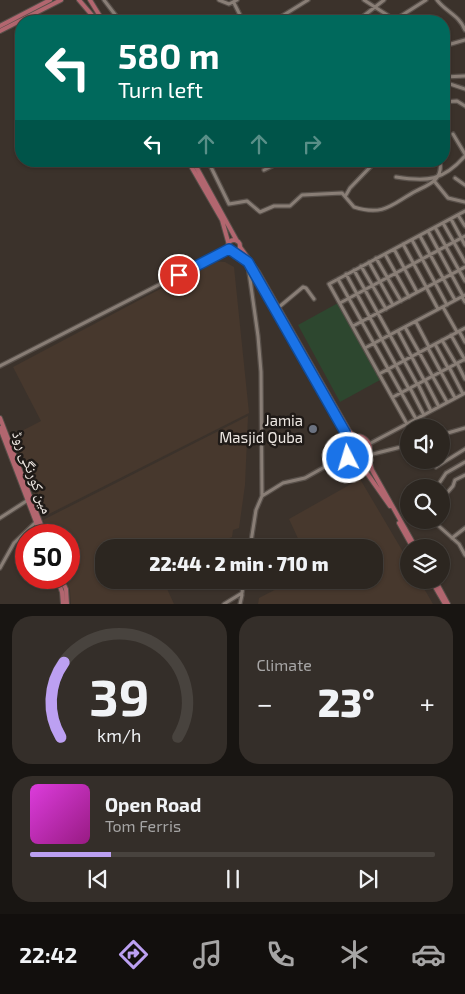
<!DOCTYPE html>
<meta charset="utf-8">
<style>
body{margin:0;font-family:"Exo 2","Noto Naskh Arabic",sans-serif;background:#342e29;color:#f1f3f6;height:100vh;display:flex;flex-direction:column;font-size:19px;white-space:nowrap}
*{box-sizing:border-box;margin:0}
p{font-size:16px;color:#a6a5a5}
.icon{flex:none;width:28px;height:28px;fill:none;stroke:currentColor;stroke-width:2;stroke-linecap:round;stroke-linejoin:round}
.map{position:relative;height:604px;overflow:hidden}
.sheet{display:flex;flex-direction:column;gap:12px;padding:12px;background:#181512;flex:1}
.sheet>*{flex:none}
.top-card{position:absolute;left:15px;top:15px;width:435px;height:152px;border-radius:20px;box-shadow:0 1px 4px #0004,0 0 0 1px #48433e;background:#00695c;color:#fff;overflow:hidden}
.controls{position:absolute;left:400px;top:419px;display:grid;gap:10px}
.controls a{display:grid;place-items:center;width:50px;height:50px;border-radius:50%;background:#2c2620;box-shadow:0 1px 4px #0004,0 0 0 1px #48433e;font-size:25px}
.speed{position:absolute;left:15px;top:524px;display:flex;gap:10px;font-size:25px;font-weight:700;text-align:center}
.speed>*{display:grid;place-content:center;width:65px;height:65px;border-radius:50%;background:#2c2620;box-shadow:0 1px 4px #0004,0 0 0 1px #48433e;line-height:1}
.speed .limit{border:8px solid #d22;background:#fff;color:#111}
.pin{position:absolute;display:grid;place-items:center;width:42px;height:42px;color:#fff;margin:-21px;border:2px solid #fff;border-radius:50%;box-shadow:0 1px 5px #0007}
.me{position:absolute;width:55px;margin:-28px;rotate:355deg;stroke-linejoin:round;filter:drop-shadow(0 0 4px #0008)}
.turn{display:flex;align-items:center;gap:18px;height:105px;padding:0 20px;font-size:22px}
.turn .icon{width:65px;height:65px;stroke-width:2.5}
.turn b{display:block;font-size:35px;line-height:42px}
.lanes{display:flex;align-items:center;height:48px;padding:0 20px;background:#0003;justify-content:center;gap:25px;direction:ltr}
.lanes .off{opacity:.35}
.big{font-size:38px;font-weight:800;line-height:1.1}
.sheet .tile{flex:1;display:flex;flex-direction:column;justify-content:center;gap:8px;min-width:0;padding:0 18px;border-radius:20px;background:#342e29}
.sheet .dial{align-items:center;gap:0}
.dial svg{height:130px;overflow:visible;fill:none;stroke:#48433e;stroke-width:7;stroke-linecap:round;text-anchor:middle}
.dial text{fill:#f1f3f6;stroke:none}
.song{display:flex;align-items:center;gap:15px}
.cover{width:60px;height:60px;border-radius:8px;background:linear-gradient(135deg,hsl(300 70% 55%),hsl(310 70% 35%))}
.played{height:5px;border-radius:2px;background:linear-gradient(90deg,#bca0f2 20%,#48433e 20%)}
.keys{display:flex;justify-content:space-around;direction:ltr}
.heat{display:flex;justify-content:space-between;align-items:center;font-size:28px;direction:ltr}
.sheet .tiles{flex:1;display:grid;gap:12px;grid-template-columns:1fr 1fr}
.tile:last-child{grid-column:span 2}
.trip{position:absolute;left:95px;top:539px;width:288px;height:50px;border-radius:20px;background:#2c2620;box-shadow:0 1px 4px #0004,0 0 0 1px #48433e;font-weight:800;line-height:50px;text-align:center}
.dock{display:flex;height:80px;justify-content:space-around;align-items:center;background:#120f0d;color:#a6a5a5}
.dock .icon{width:35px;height:35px}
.dock .on{color:#bca0f2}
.dock b{font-size:22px;color:#f1f3f6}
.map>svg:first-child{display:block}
</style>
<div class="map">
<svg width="465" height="604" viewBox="0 0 465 604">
<rect width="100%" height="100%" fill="#3b322b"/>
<path fill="#47382d" d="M213,261l12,1 9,5 15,146 -206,104 -31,-81 29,-15 -28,-54z
M248,416l-3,69 -6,43 -6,2 -1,7 -22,10 -106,1v32h59l11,24h-103l-1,-14 -5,-12h4v-43h-20l-6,-15z
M360,479l49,83v18h10l14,24h-175l1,-6 35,-18h80v-32l-72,-1 -13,-28z"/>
<path fill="#2d472f" d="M338,303l42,77 -40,22 -42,-77z"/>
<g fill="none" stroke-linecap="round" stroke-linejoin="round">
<g stroke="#574f49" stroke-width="5.5">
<path id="minor" d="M104,0l16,21
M219,0l10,4 8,-4
M364,0l31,20
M437,0c8,11 23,16 28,30
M234,3l9,18
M274,21l34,-21
M357,21l27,-21
M393,21l33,-21
M444,46l21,-6
M444,77l21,-1
M444,78l3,5 18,6
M444,102l13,-1 8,5
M453,134l12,20
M208,161l21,43 18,-3 13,11 14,-6h16l12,-11 40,-2 12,14c31,10 39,-4 62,-16 14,-7 27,-11 24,-30
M325,161l4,2 7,-2
M399,163l3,-2
M264,170l18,-9
M396,177c31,5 47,4 69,-21
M455,178l10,7
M435,182l13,16 17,4
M346,195l4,-7 26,-27
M458,215l7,11
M451,219l14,26
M443,223l22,39
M435,227l30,54
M428,231l35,65
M420,236l35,64
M412,240l35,65
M403,244l35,65
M394,249l23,43
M385,254l24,43
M376,258l25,43
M369,262l24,43
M248,265l10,71 3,36 1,124
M361,266l25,43
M354,270l63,114
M346,274l63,115
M338,279l78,140
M462,297l3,5
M340,303l125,-67
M279,307l24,-20 3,1 8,11
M443,307l14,25
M416,322l13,25
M353,326l112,-59
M405,327l42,75
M398,331l26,49
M459,331l6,11
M451,335l14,25
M442,340l14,24
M435,344l13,24
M365,348l100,-53
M428,348l27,50
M457,363l8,16
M0,366l229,-117
M449,367l14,27
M379,374l86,-46
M425,380l14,27
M418,384l13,27
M410,388l14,27
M393,397l72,-38
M407,424l-78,-140 136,-73
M441,435l24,-7
M369,444l96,-51
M369,455l40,-10
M436,467l29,-18
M436,488l10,-15 19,-11
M406,500l3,2
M441,500l12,-14 2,-6 10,-5
M0,518l28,-18
M432,520l27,24 6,11
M452,538l13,-10
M250,548l6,-38 6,-14 21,-13 22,-5 41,-23
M0,568l14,-25 22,-21
M224,604l18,-11 2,-13
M240,604l2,-9"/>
</g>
<g stroke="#574f49" stroke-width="6">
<path id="major" d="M79,0l18,21
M90,0l13,21
M0,26l50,-26
M0,31l61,-31
M188,161l34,59 7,25
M193,161l44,80
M228 246a6 6 0 1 1 12 0a6 6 0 1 1-12 0Z
M240,247l18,25 91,159 6,6
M234,252l13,10 98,170 2,9
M0,418l45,117
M0,428l41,107
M344 449a13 13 0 1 1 26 0a13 13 0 1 1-26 0Z
M368,456l4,14 44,78
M359,462l31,44
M399,523l14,25
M57,578l5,14 1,12
M61,578l5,11 1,15
M431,580l14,24
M435,580l13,24"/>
</g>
<use href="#minor" stroke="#897e76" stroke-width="3"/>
<use href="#major" stroke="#b2666f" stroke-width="4"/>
</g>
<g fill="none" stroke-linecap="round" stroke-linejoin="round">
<g stroke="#114b97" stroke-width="12">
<path id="route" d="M179,275l50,-26 19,13 97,170 2,9 -3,11 4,6"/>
</g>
<use href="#route" stroke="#1a73e8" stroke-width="9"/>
</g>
<circle fill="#6b7280" stroke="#1f1a17" stroke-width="2" cx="313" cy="429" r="5"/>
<g text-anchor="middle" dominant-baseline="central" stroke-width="5" stroke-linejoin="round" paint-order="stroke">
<g font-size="15" fill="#ede7e2" stroke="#1f1a17" text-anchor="end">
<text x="303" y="420">Jamia<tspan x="303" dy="17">Masjid Quba</tspan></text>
</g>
<g font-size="15" fill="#ede7e2" stroke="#1f1a17">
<text transform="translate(33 472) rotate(69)">مین کورنگی روڈ</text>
</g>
</g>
</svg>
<div class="controls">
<a><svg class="icon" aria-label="sound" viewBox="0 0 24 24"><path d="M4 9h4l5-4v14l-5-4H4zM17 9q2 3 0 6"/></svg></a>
<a><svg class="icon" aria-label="search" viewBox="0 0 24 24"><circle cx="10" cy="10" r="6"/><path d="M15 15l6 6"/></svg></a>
<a><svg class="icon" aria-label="layers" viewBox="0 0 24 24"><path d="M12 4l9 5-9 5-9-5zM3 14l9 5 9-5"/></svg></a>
</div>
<div class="speed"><div class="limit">50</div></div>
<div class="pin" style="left:179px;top:275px;background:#d93025"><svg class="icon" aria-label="arrive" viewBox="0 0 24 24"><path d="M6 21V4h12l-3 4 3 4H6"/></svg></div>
<svg class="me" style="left:348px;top:458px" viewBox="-20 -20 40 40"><circle r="17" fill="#1a73e8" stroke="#fff" stroke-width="3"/><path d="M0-11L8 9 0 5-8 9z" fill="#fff"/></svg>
<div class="trip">22:44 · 2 min · 710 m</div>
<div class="top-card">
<div class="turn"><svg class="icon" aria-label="left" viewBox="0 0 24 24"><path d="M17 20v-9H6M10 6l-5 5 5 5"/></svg><div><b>580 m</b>Turn left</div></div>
<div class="lanes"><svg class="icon" aria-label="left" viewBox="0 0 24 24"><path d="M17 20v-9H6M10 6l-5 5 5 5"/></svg><svg class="icon off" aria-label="ahead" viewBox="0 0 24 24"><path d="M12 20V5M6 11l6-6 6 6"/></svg><svg class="icon off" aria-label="ahead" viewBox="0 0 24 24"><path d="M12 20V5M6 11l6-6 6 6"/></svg><svg class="icon off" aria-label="right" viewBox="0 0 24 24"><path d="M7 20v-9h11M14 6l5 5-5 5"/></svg></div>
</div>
</div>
<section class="sheet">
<div class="tiles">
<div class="tile dial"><svg viewBox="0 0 100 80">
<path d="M14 69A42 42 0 1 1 86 69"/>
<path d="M14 69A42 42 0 0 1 16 23" stroke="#bca0f2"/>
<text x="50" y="56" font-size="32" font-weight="700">39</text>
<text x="50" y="72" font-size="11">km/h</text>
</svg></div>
<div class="tile"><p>Climate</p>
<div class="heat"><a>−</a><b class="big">23°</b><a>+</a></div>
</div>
<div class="tile">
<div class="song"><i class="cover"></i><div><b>Open Road</b><p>Tom Ferris</p></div></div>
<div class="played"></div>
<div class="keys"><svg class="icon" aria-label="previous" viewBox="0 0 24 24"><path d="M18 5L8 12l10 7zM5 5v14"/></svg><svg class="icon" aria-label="pause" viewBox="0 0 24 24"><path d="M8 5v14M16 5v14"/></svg><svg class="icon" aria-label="next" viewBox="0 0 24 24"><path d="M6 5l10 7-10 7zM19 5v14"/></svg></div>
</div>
</div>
</section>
<nav class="dock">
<b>22:42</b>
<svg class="icon on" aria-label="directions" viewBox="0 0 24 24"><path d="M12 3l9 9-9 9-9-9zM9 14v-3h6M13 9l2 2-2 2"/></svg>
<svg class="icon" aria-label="music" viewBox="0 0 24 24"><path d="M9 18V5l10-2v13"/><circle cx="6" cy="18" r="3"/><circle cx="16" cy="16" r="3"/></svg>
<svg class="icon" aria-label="phone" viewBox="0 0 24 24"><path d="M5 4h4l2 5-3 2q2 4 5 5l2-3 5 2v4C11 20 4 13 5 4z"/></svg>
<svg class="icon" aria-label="climate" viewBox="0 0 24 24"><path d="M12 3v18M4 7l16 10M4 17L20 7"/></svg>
<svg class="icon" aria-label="car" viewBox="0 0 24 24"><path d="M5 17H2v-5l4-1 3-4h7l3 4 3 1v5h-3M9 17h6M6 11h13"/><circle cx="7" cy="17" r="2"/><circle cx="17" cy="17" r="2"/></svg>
</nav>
